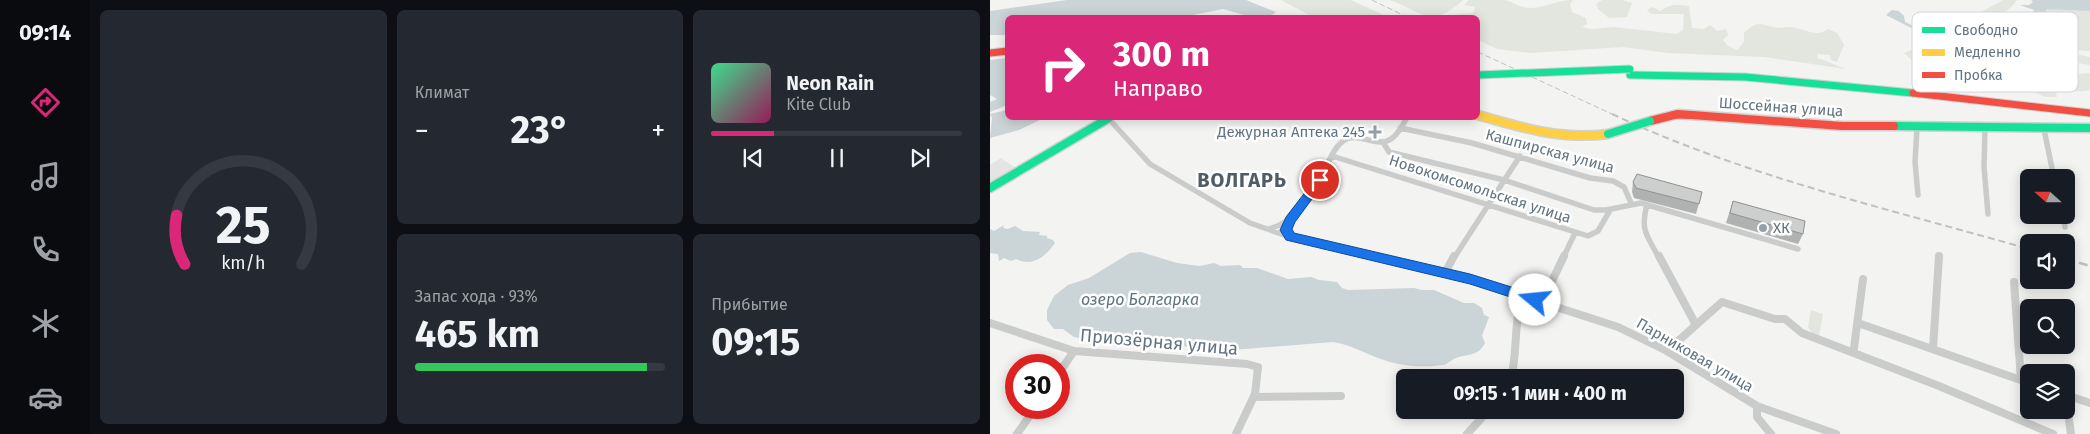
<!DOCTYPE html>
<html lang="ru">
<meta charset="utf-8">
<style>
body{margin:0;font-family:"Fira Sans",sans-serif;background:#242831;color:#f1f3f6;height:100vh;display:flex;flex-direction:column;font-size:19px;white-space:nowrap}
*{box-sizing:border-box;margin:0}
p{font-size:16px;color:#9ea1a6}
.icon{flex:none;width:28px;height:28px;fill:none;stroke:currentColor;stroke-width:2;stroke-linecap:round;stroke-linejoin:round}
.map{position:relative;flex:1;overflow:hidden}
.drawer{display:flex;flex-direction:column;gap:10px;padding:10px;background:#0d0f14;width:900px}
.drawer>*{flex:none}
.banner{position:absolute;left:15px;top:15px;width:475px;height:105px;border-radius:8px;box-shadow:0 2px 12px #0003;background:#db2777;color:#fff;overflow:hidden}
.needle{width:32px;rotate:291deg}
.tools{position:absolute;left:1030px;top:169px;display:grid;gap:10px}
.tools a{display:grid;place-items:center;width:55px;height:55px;border-radius:8px;background:#171b24;box-shadow:0 2px 12px #0003;font-size:25px}
.speed{position:absolute;left:15px;top:354px;display:flex;gap:10px;font-size:25px;font-weight:700;text-align:center}
.speed>*{display:grid;place-content:center;width:65px;height:65px;border-radius:50%;background:#171b24;box-shadow:0 2px 12px #0003;line-height:1}
.speed .limit{border:8px solid #d22;background:#fff;color:#111}
.pin{position:absolute;display:grid;place-items:center;width:42px;height:42px;color:#fff;margin:-21px;border:2px solid #fff;border-radius:50%;box-shadow:0 1px 5px #0007}
.me{position:absolute;width:55px;margin:-28px;rotate:287deg;stroke-linejoin:round;filter:drop-shadow(0 0 4px #0008)}
.turn{display:flex;align-items:center;gap:18px;height:105px;padding:0 25px;font-size:22px}
.turn .icon{width:65px;height:65px;stroke-width:2.5}
.turn b{display:block;font-size:35px;line-height:42px}
.big{font-size:38px;font-weight:700;line-height:1.1}
.drawer .card{flex:1;display:flex;flex-direction:column;justify-content:center;gap:8px;min-width:0;padding:0 18px;border-radius:8px;background:#242831}
.drawer .dial{align-items:center;gap:0}
.dial svg{height:130px;overflow:visible;fill:none;stroke:#363941;stroke-width:7;stroke-linecap:round;text-anchor:middle}
.dial text{fill:#f1f3f6;stroke:none}
.song{display:flex;align-items:center;gap:15px}
.cover{width:60px;height:60px;border-radius:8px;background:linear-gradient(135deg,hsl(150 70% 55%),hsl(330 70% 35%))}
.played{height:5px;border-radius:2px;background:linear-gradient(90deg,#db2777 25%,#363941 25%)}
.keys{display:flex;justify-content:space-around;direction:ltr}
.heat{display:flex;justify-content:space-between;align-items:center;font-size:28px;direction:ltr}
.charge{height:8px;border-radius:4px;background:linear-gradient(90deg,#34c759 93%,#363941 0)}
.drawer .tiles{flex:1;display:grid;gap:10px;grid-template-columns:repeat(3,1fr)}
.card:first-child{grid-row:span 2}
.trip{position:absolute;left:406px;top:369px;width:288px;height:50px;border-radius:8px;background:#171b24;box-shadow:0 2px 12px #0003;font-weight:700;line-height:50px;text-align:center}
main{display:flex;flex:1;min-height:0}
.menu{display:flex;flex-direction:column;width:90px;justify-content:space-around;align-items:center;background:#090b0e;color:#9ea1a6}
.menu .icon{width:35px;height:35px}
.menu .current{color:#db2777}
.menu b{font-size:22px;color:#f1f3f6}
.map>svg:first-child{display:block}
</style>
<main>
<nav class="menu">
<b>09:14</b>
<svg class="icon current" aria-label="directions" viewBox="0 0 24 24"><path d="M12 3l9 9-9 9-9-9zM9 14v-3h6M13 9l2 2-2 2"/></svg>
<svg class="icon" aria-label="music" viewBox="0 0 24 24"><path d="M9 18V5l10-2v13"/><circle cx="6" cy="18" r="3"/><circle cx="16" cy="16" r="3"/></svg>
<svg class="icon" aria-label="phone" viewBox="0 0 24 24"><path d="M5 4h4l2 5-3 2q2 4 5 5l2-3 5 2v4C11 20 4 13 5 4z"/></svg>
<svg class="icon" aria-label="climate" viewBox="0 0 24 24"><path d="M12 3v18M4 7l16 10M4 17L20 7"/></svg>
<svg class="icon" aria-label="car" viewBox="0 0 24 24"><path d="M5 17H2v-5l4-1 3-4h7l3 4 3 1v5h-3M9 17h6M6 11h13"/><circle cx="7" cy="17" r="2"/><circle cx="17" cy="17" r="2"/></svg>
</nav>
<section class="drawer">
<div class="tiles">
<div class="card dial"><svg viewBox="0 0 100 80">
<path d="M14 69A42 42 0 1 1 86 69"/>
<path d="M14 69A42 42 0 0 1 9 39" stroke="#db2777"/>
<text x="50" y="56" font-size="32" font-weight="700">25</text>
<text x="50" y="72" font-size="11">km/h</text>
</svg></div>
<div class="card"><p>Климат</p>
<div class="heat"><a>−</a><b class="big">23°</b><a>+</a></div>
</div>
<div class="card">
<div class="song"><i class="cover"></i><div><b>Neon Rain</b><p>Kite Club</p></div></div>
<div class="played"></div>
<div class="keys"><svg class="icon" aria-label="previous" viewBox="0 0 24 24"><path d="M18 5L8 12l10 7zM5 5v14"/></svg><svg class="icon" aria-label="pause" viewBox="0 0 24 24"><path d="M8 5v14M16 5v14"/></svg><svg class="icon" aria-label="next" viewBox="0 0 24 24"><path d="M6 5l10 7-10 7zM19 5v14"/></svg></div>
</div>
<div class="card"><p>Запас хода · 93%</p><b class="big">465 km</b><div class="charge"></div></div>
<div class="card"><p>Прибытие</p><b class="big">09:15</b></div>
</div>
</section>
<div class="map">
<svg width="1100" height="434" viewBox="0 0 1100 434">
<rect width="100%" height="100%" fill="#f3f3f1"/>
<path fill="#e3e4e3" d="M11,158l15,10 -26,16v-19z"/>
<path fill="#e2e6df" d="M291,0h70l37,17h-75z
M400,0h73c-32,29 -39,13 -73,0z
M479,0c10,0 25,0 35,0 10,2 16,8 26,8 15,0 27,-8 43,-8l-3,4 2,8 14,6 1,6 -5,3 8,2 24,-2 63,7 6,-4 1,-16h-33l-4,-4 5,-3 9,4c9,-8 17,-6 28,-5l3,22 12,1 6,-4 7,6 9,-2 2,6 -5,5 4,5 10,5 7,-8v-9c15,-14 16,-8 33,-5 4,0 8,-1 12,-1 13,0 27,12 39,2l9,4 7,12 -7,17 -6,-2 -1,-5 -13,-1 1,4 28,11 -82,-12 -96,-4 -45,-6 -93,6 -33,-4 -19,-9v-22l-24,-1v-2l19,-2 2,-6 -11,-2z
M612,0h21l9,3 -5,14 -18,1 -11,-9 -2,-5z
M1013,0h14c-10,14 -19,17 -36,12z
M1076,8l24,3v22l-3,-1 3,1v18c-29,-1 -50,-9 -72,-28 12,-1 24,1 27,-14z
M932,46h13l3,13 -16,-2 -2,4 -6,1 -10,-9z
M1070,51l30,6v8l-31,-5 -2,-4z
M1100,73v17c-21,4 -23,-1 -40,-9l6,-5z
M1046,80c11,3 19,4 21,17h-11l-22,-9 2,-6z
M821,310l12,4 -4,22 -7,-3 -4,-6z"/>
<path fill="#cbd4d6" d="M77,0h179l30,12 -8,6 -17,-1 -28,-8 -45,9h-170l-1,17h-17v-24z
M1041,0h59v11l-43,-2c-13,19 -19,13 -42,11 -12,-1 -25,3 -36,5l-3,3 5,9 -9,4 -13,2 -28,-10 -35,-18 6,-5 7,1 5,5 1,6c20,9 41,25 63,15l-3,-13 39,-5 17,3 10,-6 3,-6 -14,-5h9l4,-3z
M17,58v47l-17,7v-10l7,-3 -7,-4v-35z
M17,110l1,8h36l-25,12 -29,8 2,-20 -2,-4z
M14,225l-1,3 5,1 7,-3 8,5 17,1 -1,3 8,1v2l6,2 2,3c-10,14 -22,24 -39,16l-5,2 -7,-3 -5,3 -1,-7 -8,-1v-24l4,2z
M151,252l36,11 23,3 14,-3 7,3 19,-1 3,3h14l31,11 23,-2 8,3 18,2 5,6 6,2 66,-2 8,2h12l30,13h10l8,5 2,7 5,2 -7,19 3,7c-6,13 -18,11 -29,15 -5,2 -9,7 -14,7 -19,3 -43,1 -61,-6 -17,-6 -30,-14 -48,-17l-126,10 -23,-6 -93,-6 -17,-3 -11,-8h-9l-7,-9v-10l7,-14 14,-11 21,-7 41,-25z"/>
<g fill="none" stroke-linecap="round" stroke-linejoin="round">
<g stroke="#d0d1d2" stroke-width="9">
<path id="fast-far1" d="M640,75l115,2 168,16"/>
</g>
<g stroke="#d0d1d2" stroke-width="11">
<path id="fast" d="M904,126l196,2
M0,188l119,-70"/>
</g>
<g stroke="#d0d1d2" stroke-width="11">
<path id="slow" d="M488,115c44,13 84,25 130,19"/>
</g>
<g stroke="#d0d1d2" stroke-width="9">
<path id="jam-far1" d="M0,53l18,-2
M923,93l177,20
M683,115h21"/>
</g>
<g stroke="#d0d1d2" stroke-width="11">
<path id="jam" d="M660,121l28,-7 164,12h52"/>
</g>
<path stroke="#cacccc" stroke-width="5.5" d="M118,118l42,46 100,59 40,14 88,21
M410,128l72,15 118,35 23,3 11,6 7,16
M927,128l-2,34 3,33
M995,129l-1,38 4,47
M1054,129l10,49
M393,142l6,10 115,28 90,30h12l35,-7 157,46
M342,156l256,80 10,-5 11,-19
M657,205c-7,26 0,30 12,53
M1073,215l2,12
M279,229c26,-7 44,-31 54,-55 5,-11 10,-25 20,-33 14,-11 33,8 48,-2 7,-4 11,-14 16,-21
M464,258l66,-102
M573,258l12,-25"/>
<path stroke="#cacccc" stroke-width="8" d="M383,256l97,23 148,48 49,24 90,55 79,28
M669,256l37,69 -29,26
M455,273l9,-17
M1024,282l7,98
M545,300l11,-6 18,-38
M0,323l84,28 173,13 11,3 -3,27 -19,40
M868,323l171,60
M706,325l26,-23 53,17h10l17,14 137,53 114,48
M864,348l9,-69
M943,349l6,-93
M69,373l15,-22
M521,378c7,-27 2,-55 12,-81
M1076,395l24,8
M265,397l86,-1
M1076,399l5,35
M767,406v11l14,17
M27,434l18,-26
M477,434l22,-24"/>
<use href="#fast-far1" stroke="#16e098" stroke-width="7"/>
<use href="#fast" stroke="#16e098" stroke-width="8"/>
<use href="#slow" stroke="#ffcf43" stroke-width="8"/>
<use href="#jam-far1" stroke="#f24e42" stroke-width="7"/>
<use href="#jam" stroke="#f24e42" stroke-width="8"/>
<path stroke="#bfc1c1" stroke-width="1" stroke-dasharray="5.5 3" stroke-linecap="butt" d="M382,0l37,18
M488,52l136,63"/>
<path stroke="#bfc1c1" stroke-width="2" stroke-dasharray="7 4" stroke-linecap="butt" d="M622,114c132,62 277,95 417,135"/>
<path stroke="#bfc1c1" stroke-width="2.5" stroke-dasharray="9 4.5" stroke-linecap="butt" d="M1076,259l24,7"/>
<g stroke="#d0d1d2" stroke-width="9" stroke-linecap="butt">
<path id="fast-bridge-far1" d="M488,75l152,-6"/>
</g>
<g stroke="#d0d1d2" stroke-width="11" stroke-linecap="butt">
<path id="fast-bridge" d="M618,134l42,-13"/>
</g>
<use href="#fast-bridge-far1" stroke="#16e098" stroke-width="7"/>
<use href="#fast-bridge" stroke="#16e098" stroke-width="8"/>
</g>
<path fill="#b0b2b1" d="M643,182l69,10 -6,22 -62,-16 -2,-6z
M743,201l70,33 -5,10 -72,-21z"/>
<path fill="#cdcfce" stroke="#909190" d="M647,174l65,18 -3,12 -63,-16 -3,-6z
M743,201l72,20 -2,13 -73,-21z"/>
<path fill="#1a73e8" stroke="#114b97" d="M330,176l6,4 -31,42 -3,7 2,4 176,41 70,22 2,4 -2,4 -5,1 -65,-21 -184,-44 -6,-10 6,-13 31,-40z"/>
<g fill="#95a0a8" stroke="#fff" stroke-width="2">
<path d="M382.5 124.5h5v5h5v5h-5v5h-5v-5h-5v-5h5z"/>
<circle cx="773" cy="228" r="5"/>
</g>
<g text-anchor="middle" dominant-baseline="central" stroke-width="5" stroke-linejoin="round" paint-order="stroke">
<g font-size="15" fill="#627481" stroke="#fff">
<text transform="translate(791 107) rotate(4)">Шоссейная улица</text>
<text transform="translate(560 151) rotate(15)">Кашпирская улица</text>
<text transform="translate(490 189) rotate(18)">Новокомсомольская улица</text>
<text transform="translate(705 355) rotate(30)">Парниковая улица</text>
</g>
<g font-size="15" fill="#627481" stroke="#fff" text-anchor="end">
<text x="375" y="132">Дежурная Аптека 245</text>
<text x="783" y="228" text-anchor="start">ХК</text>
</g>
<g font-size="16" font-style="italic" fill="#5e767f" stroke="#fff">
<text x="150" y="299">озеро Болгарка</text>
</g>
<g font-size="18" fill="#627481" stroke="#fff">
<text transform="translate(169 342) rotate(5)">Приозёрная улица</text>
</g>
<g font-size="20" font-weight="bold" letter-spacing="1" fill="#505d66" stroke="#fff">
<text x="252" y="180">ВОЛГАРЬ</text>
</g>
</g>
<rect x="922" y="12" width="166" height="80" rx="8" fill="#fff" stroke="#d0d5d9" stroke-width="1"/>
<rect x="932" y="27" width="23" height="6" fill="#16e098"/>
<rect x="932" y="49" width="23" height="7" fill="#ffcf43"/>
<rect x="932" y="72" width="23" height="6" fill="#f24e42"/>
<g font-size="14" fill="#627481">
<text x="964" y="35">Свободно</text>
<text x="964" y="57">Медленно</text>
<text x="964" y="80">Пробка</text>
</g>
</svg>
<div class="tools">
<a><svg class="needle" viewBox="-14 -14 28 28"><path d="M0-13l5 13h-10z" fill="#e53935"/><path d="M0 13l5-13h-10z" fill="#9ea1a6"/></svg></a>
<a><svg class="icon" aria-label="sound" viewBox="0 0 24 24"><path d="M4 9h4l5-4v14l-5-4H4zM17 9q2 3 0 6"/></svg></a>
<a><svg class="icon" aria-label="search" viewBox="0 0 24 24"><circle cx="10" cy="10" r="6"/><path d="M15 15l6 6"/></svg></a>
<a><svg class="icon" aria-label="layers" viewBox="0 0 24 24"><path d="M12 4l9 5-9 5-9-5zM3 14l9 5 9-5"/></svg></a>
</div>
<div class="speed"><div class="limit">30</div></div>
<div class="pin" style="left:330px;top:180px;background:#d93025"><svg class="icon" aria-label="arrive" viewBox="0 0 24 24"><path d="M6 21V4h12l-3 4 3 4H6"/></svg></div>
<svg class="me" style="left:545px;top:300px" viewBox="-20 -20 40 40"><circle r="19" fill="#fff"/><path d="M0-13L10 11 0 6-10 11z" fill="#1a73e8"/></svg>
<div class="trip">09:15 · 1 мин · 400 m</div>
<div class="banner">
<div class="turn"><svg class="icon" aria-label="right" viewBox="0 0 24 24"><path d="M7 20v-9h11M14 6l5 5-5 5"/></svg><div><b>300 m</b>Направо</div></div>
</div>
</div>
</main>
